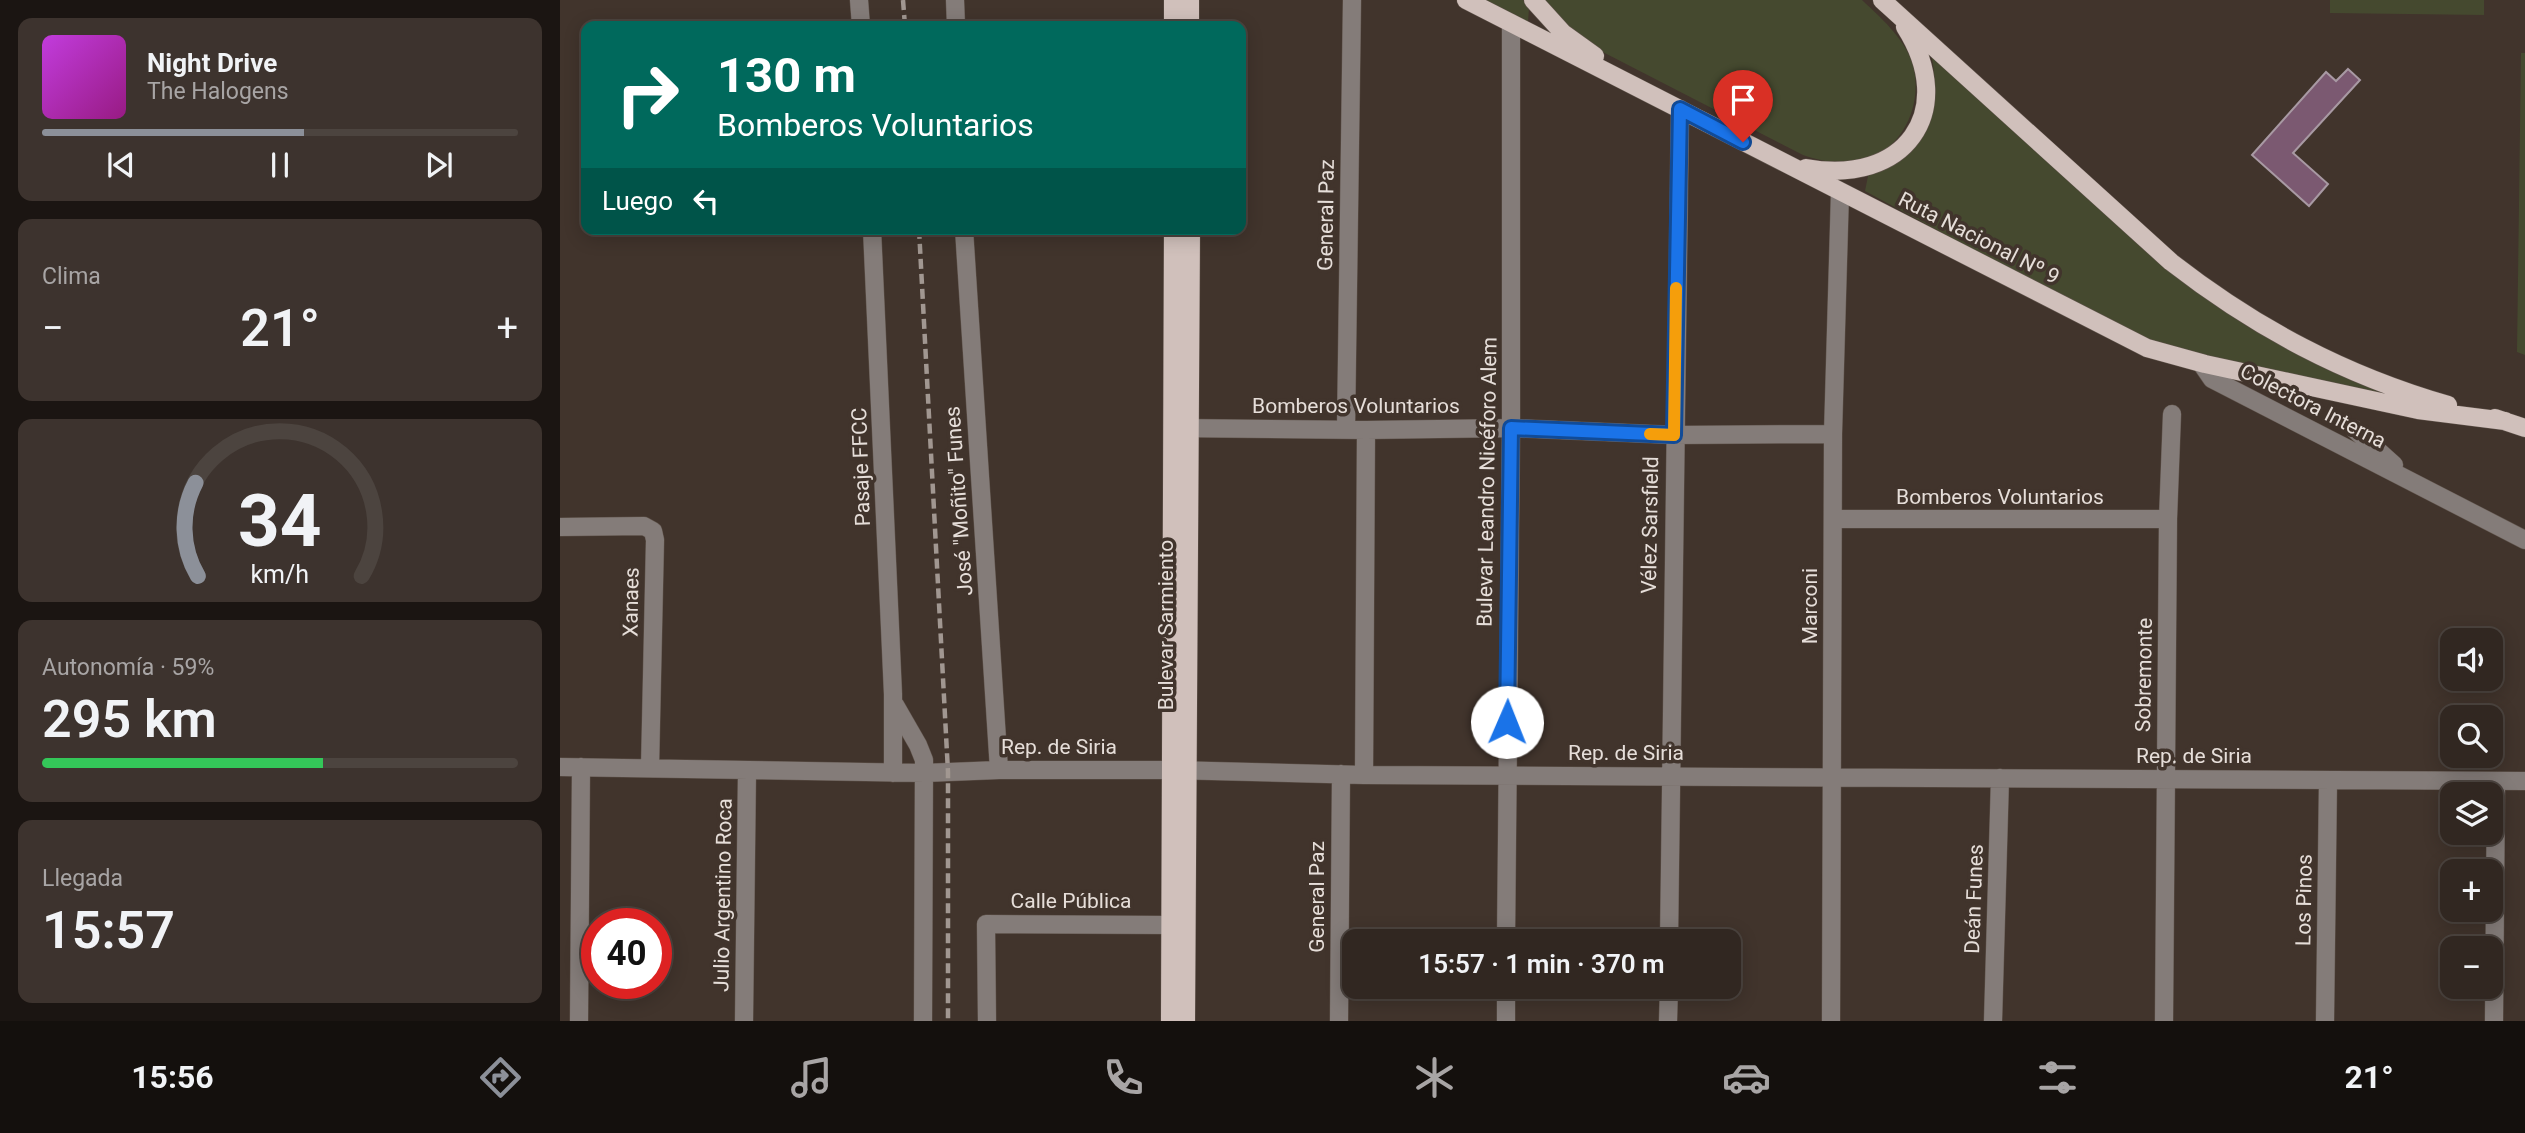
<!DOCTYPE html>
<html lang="es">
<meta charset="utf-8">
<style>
body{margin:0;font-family:Roboto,sans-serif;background:#3d332e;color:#f1f3f6;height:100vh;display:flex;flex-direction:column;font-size:26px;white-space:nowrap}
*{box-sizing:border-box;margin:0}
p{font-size:23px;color:#a8a5a5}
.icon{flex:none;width:38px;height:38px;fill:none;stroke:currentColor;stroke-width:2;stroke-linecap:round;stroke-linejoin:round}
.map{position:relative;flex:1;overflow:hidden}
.panel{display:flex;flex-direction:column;gap:18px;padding:18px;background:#1b1512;width:560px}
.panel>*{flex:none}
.guide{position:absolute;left:21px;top:21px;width:665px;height:214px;border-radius:14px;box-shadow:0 4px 18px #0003,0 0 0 2px #4c443f;background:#00695c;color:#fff;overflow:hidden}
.controls{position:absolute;left:1880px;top:628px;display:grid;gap:14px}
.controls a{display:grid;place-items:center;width:63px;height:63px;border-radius:14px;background:#312721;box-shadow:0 4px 18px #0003,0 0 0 2px #4c443f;font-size:35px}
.speed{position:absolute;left:21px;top:908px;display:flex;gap:14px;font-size:35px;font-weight:700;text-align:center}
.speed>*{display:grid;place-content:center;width:91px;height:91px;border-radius:50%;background:#312721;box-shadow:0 4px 18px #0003,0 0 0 2px #4c443f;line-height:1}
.speed .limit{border:10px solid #d22;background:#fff;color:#111}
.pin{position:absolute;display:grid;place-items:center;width:60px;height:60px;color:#fff;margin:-72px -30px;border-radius:50% 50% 50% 0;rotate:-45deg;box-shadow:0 0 7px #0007}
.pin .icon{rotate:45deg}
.me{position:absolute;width:77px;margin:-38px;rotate:1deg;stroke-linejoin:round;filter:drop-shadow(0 0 5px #0008)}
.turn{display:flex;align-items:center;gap:24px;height:147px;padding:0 21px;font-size:32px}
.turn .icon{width:91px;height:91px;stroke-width:2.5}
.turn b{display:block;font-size:49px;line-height:60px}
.then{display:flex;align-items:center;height:66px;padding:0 21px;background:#0003;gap:14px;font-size:26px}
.big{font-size:52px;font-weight:600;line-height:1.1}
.panel .tile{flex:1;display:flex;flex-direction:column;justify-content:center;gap:10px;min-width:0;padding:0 24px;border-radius:14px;background:#3d332e}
.panel .dial{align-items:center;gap:0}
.dial svg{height:182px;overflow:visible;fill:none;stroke:#4c443f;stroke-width:7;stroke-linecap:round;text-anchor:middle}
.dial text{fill:#f1f3f6;stroke:none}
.song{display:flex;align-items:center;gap:21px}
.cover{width:84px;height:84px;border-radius:10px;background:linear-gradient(135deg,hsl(290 70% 55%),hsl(310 70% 35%))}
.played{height:7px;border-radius:4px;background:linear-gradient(90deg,#8c9099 55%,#4c443f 55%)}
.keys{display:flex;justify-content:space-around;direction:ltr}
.heat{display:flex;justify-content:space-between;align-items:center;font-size:38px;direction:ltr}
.charge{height:10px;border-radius:5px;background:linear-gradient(90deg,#34c759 59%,#4c443f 0)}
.trip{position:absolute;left:782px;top:929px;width:399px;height:70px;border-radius:14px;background:#312721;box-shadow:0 4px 18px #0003,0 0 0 2px #4c443f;font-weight:600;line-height:70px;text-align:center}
.dock{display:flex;height:112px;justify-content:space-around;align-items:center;background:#14100d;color:#a8a5a5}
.dock .icon{width:49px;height:49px}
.dock .on{color:#8c9099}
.dock b{font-size:32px;color:#f1f3f6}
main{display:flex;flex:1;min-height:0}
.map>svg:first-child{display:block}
</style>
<main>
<section class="panel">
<div class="tile">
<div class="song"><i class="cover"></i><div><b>Night Drive</b><p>The Halogens</p></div></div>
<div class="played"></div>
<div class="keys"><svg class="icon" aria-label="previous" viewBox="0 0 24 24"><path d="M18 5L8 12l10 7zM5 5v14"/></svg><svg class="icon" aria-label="pause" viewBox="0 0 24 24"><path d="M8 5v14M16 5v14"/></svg><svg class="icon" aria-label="next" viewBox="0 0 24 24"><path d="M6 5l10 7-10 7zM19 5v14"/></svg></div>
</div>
<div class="tile"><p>Clima</p>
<div class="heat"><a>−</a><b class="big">21°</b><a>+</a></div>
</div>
<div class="tile dial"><svg viewBox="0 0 100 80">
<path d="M14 69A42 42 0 1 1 86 69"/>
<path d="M14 69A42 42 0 0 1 13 28" stroke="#8c9099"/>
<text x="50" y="56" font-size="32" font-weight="700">34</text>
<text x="50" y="72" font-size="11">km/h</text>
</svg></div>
<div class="tile"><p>Autonomía · 59%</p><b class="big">295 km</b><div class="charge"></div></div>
<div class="tile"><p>Llegada</p><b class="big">15:57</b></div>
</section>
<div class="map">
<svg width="1965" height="1021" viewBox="0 0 1965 1021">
<rect width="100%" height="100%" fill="#41342c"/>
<path fill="#45492f" d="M925,0h38l6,8 -1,14z
M981,0h321c19,18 41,37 50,62 14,44 -13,97 -61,101 -16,1 -33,-3 -48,-8l-208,-107 -19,-14z
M1770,0h154v15l-154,-2z
M1961,53h4v302l-8,-3z
M1371,54l246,223c39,30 79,57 123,78 38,18 79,33 119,49l-256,-59 -64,-27 -234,-127 3,-15c56,-22 76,-63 63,-122z"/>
<path fill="#7b5971" stroke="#a899a3" stroke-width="2" d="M1788,69l12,11 -67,73 35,31 -19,22 -57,-51 74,-83 10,9z"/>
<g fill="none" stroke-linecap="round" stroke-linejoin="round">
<g stroke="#5f534b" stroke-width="19">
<path id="minor" d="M299,0l2,26
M395,0l1,26
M312,229l21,465v79
M404,229l35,541
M1641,363l11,16 313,161
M615,428l191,2 145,-2 163,7 159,-1
M1794,429l40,36
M786,430l6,-430
M1273,519h335
M0,527l84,-1 9,5 2,9 -5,228
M335,705l23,40 6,15 -1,261
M0,767l364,6 75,-3h172l193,5 1161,6
M804,775l2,-345
M946,942l5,-514v-405
M1109,942l11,-833
M946,987v34
M19,1021l2,-254
M184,1021l3,-250
M427,1021l-1,-97 184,1
M779,1021l2,-247
M1108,1021l1,-34
M1271,1021l2,-587 7,-242
M1433,1021l7,-243
M1604,1021l4,-502 4,-105
M1765,1021l3,-241
M1934,1021l2,-240"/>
</g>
<g stroke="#5f534b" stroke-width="19">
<path id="major" d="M613,0v26
M630,0v26
M906,0l681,348 58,16 213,46 87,11
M973,0l30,33 32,23
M1322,0l289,262c85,66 173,113 277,143
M1246,168c98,18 153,-56 99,-141
M1935,418l30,10
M610,1021l3,-792
M626,1021l5,-792"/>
</g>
<use href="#minor" stroke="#847c79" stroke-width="18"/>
<use href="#major" stroke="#d0c0bb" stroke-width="18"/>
<path stroke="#a19791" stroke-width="4.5" stroke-dasharray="10 5" stroke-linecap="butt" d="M343,0l2,26
M359,229l29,543v249"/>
</g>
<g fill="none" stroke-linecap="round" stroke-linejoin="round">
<g stroke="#114b97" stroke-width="18">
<path id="route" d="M947,722l4,-294 163,7 6,-326 63,33"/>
</g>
<use href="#route" stroke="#1a73e8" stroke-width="12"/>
<path stroke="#f59e0b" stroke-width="12" d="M1090,434l24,1 2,-147"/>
</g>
<g text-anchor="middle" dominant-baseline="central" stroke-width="7" stroke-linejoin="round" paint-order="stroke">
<g font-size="21" fill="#e6ded9" stroke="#41342c">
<text transform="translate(766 215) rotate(-89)">General Paz</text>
<text transform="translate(1419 238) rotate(27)">Ruta Nacional Nº 9</text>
<text x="796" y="406">Bomberos Voluntarios</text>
<text transform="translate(1753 406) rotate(27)">Colectora Interna</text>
<text transform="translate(301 467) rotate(-92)">Pasaje FFCC</text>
<text transform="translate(927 482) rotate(-89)">Bulevar Leandro Nicéforo Alem</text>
<text x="1440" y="497">Bomberos Voluntarios</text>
<text transform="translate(399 501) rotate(-94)">José "Moñito" Funes</text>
<text transform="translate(1090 525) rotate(-89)">Vélez Sarsfield</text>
<text transform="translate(71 602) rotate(-89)">Xanaes</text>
<text transform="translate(1250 606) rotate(-90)">Marconi</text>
<text transform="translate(606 625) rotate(-90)">Bulevar Sarmiento</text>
<text transform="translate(1584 675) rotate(-89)">Sobremonte</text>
<text x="499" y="747">Rep. de Siria</text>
<text x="1066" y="753">Rep. de Siria</text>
<text x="1634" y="756">Rep. de Siria</text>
<text transform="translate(163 895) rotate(-89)">Julio Argentino Roca</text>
<text transform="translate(757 897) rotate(-90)">General Paz</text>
<text transform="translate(1414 899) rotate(-88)">Deán Funes</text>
<text transform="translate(1744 900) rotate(-89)">Los Pinos</text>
<text x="511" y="901">Calle Pública</text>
</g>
</g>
</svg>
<div class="controls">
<a><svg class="icon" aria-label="sound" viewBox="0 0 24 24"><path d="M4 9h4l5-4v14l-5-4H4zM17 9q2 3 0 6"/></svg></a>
<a><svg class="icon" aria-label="search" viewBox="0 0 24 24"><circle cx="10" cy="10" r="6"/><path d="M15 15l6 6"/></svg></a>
<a><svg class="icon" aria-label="layers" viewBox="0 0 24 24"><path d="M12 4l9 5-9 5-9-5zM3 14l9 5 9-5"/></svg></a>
<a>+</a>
<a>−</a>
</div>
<div class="speed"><div class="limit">40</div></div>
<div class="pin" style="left:1183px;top:142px;background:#d93025"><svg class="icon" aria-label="arrive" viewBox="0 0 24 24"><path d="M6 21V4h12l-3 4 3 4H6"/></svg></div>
<svg class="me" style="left:947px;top:722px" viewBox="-20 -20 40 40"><circle r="19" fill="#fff"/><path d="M0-13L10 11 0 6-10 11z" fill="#1a73e8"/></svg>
<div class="trip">15:57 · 1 min · 370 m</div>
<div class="guide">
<div class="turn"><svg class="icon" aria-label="right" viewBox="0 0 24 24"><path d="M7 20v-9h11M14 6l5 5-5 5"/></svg><div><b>130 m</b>Bomberos Voluntarios</div></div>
<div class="then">Luego<svg class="icon" aria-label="left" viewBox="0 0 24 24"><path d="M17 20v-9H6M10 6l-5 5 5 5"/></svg></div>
</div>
</div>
</main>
<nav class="dock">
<b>15:56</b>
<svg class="icon on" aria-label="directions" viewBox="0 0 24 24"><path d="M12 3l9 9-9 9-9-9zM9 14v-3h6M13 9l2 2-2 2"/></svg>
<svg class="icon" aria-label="music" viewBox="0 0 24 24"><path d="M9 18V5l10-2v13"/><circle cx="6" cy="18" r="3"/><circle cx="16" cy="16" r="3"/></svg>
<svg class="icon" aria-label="phone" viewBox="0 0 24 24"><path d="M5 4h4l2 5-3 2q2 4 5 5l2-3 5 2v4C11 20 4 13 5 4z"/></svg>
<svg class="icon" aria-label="climate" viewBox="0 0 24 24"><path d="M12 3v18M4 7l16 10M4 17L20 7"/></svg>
<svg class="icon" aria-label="car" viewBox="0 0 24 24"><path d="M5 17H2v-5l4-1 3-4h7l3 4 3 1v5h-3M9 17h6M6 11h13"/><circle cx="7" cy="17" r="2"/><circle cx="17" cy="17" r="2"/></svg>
<svg class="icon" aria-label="filters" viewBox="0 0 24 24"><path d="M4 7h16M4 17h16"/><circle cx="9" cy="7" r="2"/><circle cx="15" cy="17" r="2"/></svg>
<b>21°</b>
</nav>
